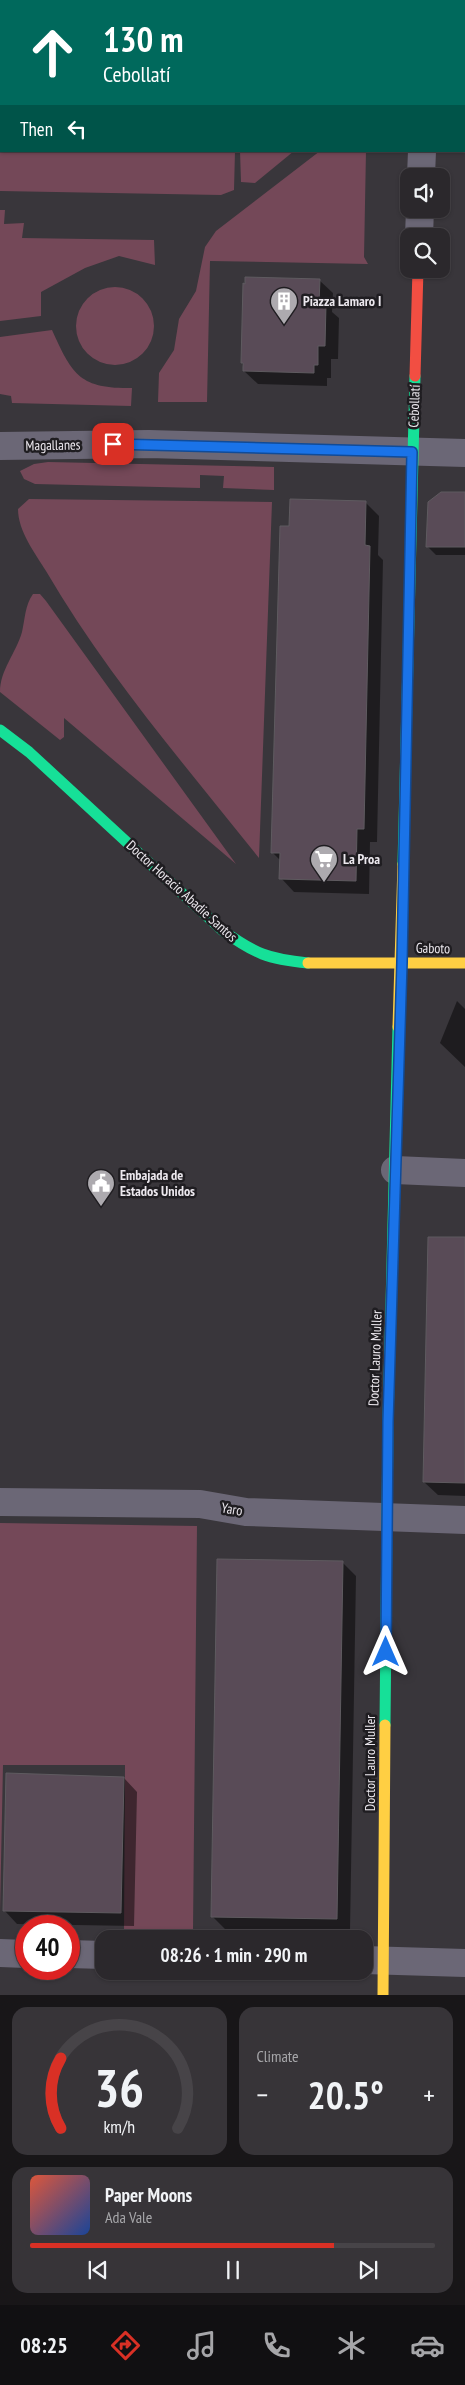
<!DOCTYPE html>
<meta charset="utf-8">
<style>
body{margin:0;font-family:"PT Sans Narrow",sans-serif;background:#373438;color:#f1f3f6;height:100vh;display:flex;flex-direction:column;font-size:19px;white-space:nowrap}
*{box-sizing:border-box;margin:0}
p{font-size:16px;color:#a6a6a9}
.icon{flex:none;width:28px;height:28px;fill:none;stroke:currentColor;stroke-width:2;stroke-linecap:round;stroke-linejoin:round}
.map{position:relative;height:1995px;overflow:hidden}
.side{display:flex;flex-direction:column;gap:12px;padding:12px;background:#181618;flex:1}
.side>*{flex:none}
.banner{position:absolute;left:0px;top:0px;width:465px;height:152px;box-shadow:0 1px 4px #0004,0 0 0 1px #474448;background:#00695c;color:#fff;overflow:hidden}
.fabs{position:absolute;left:400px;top:168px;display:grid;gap:10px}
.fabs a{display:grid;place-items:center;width:50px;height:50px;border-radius:10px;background:#2b282c;box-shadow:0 1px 4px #0004,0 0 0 1px #474448;font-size:25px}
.speed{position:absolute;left:15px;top:1915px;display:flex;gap:10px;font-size:25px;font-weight:700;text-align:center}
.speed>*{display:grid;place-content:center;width:65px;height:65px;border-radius:50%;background:#2b282c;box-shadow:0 1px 4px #0004,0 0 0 1px #474448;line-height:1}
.speed .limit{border:8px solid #d22;background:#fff;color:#111}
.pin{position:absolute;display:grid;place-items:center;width:42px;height:42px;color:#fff;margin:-21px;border-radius:10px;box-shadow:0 2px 8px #0006}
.me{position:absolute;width:55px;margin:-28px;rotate:0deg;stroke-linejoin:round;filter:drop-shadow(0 0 4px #0008)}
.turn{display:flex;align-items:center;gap:18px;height:105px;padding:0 20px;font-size:22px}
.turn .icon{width:65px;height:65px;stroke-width:2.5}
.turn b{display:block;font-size:35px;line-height:42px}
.then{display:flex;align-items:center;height:48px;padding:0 20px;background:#0003;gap:10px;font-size:19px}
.big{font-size:38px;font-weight:700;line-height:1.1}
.side .widget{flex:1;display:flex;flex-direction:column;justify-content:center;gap:8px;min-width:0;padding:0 18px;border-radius:15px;background:#373438}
.side .dial{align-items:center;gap:0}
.dial svg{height:130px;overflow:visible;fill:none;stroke:#474448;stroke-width:7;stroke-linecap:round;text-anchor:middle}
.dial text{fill:#f1f3f6;stroke:none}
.song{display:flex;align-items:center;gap:15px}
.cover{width:60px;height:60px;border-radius:8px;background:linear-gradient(135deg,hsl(10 70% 55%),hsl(220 70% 35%))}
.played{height:5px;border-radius:2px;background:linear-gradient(90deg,#d93025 75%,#474448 75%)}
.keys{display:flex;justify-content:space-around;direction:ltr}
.heat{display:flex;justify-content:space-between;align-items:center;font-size:28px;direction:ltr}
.side .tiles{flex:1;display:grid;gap:12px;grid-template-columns:1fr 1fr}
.widget:last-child{grid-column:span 2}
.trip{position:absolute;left:95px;top:1930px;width:278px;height:50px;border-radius:15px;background:#2b282c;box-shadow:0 1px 4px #0004,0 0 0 1px #474448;font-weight:700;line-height:50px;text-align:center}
.tab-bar{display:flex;height:80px;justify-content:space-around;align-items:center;background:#111012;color:#a6a6a9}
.tab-bar .icon{width:35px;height:35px}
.tab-bar .on{color:#d93025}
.tab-bar b{font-size:22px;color:#f1f3f6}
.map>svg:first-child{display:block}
</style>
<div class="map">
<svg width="465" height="1995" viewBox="0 0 465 1995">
<rect width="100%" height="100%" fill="#39363b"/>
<path fill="#744858" d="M0,0h231l-230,1v150h234l-1,39 -13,5 -221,-4z
M237,0h129l-129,1z
M240,151h54l-39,32 -14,-1z
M320,151h46l-2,106 4,7 -158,-3 -3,141h-49l1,-29 15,-23 5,-31 17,-28 9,-44 11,-16z
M0,210h5l-1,14 20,-1 -2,15 132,2 1,25 -36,-9 -34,12 -44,24v24l-41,5z
M76 326a39 39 0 1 1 78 0a39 39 0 1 1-78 0Z
M52,330c20,44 27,59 80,58l-1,18 -119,-3 -1,-7 -11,-2v-57z
M48,462l226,5v23l-51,-2 1,-12 -24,-1v13l-165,-4 -11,-5 -4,-8 14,-7z
M29,499l243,3 -13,356c-74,-93 -153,-184 -213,-287 -11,-18 -28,-40 -28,-62z
M33,594h7l6,7 190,263 -172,-146v19l-4,3 -60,-48c0,-22 16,-39 22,-60 3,-13 3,-27 11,-38z
M0,1523l197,3 -4,405 -69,-1 1,-165h-122l-3,147z"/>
<path fill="#0007" d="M319,280l14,13 -1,19 7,6 -1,41h-7v19h-4v8l-69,-2 -14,-13 -2,-8z
M465,493v62h-29l-8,-8z
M365,502l14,14 -1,39 5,5 -6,282h-7l-1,52 -75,-2 -13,-14v-17l-9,-9 18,-325z
M457,1001l8,8v58l-25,-24z
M465,1239v257l-27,-1 -14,-13z
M342,1562l14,14 -6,355 -124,-1 -14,-14z
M124,1778l13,14 -3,134 -117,-2 -13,-14z"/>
<path fill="#594b57" stroke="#5f5b60" d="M245,277l75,2 -1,24 7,1 -1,42h-7v19h-4v8l-71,-2v-8h-2l2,-80 2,1z
M441,492h24v55h-39l2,-45z
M290,499l76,2 -1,44 5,1 -6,283h-7l-1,52 -77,-2 1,-26h-9l9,-327h9z
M428,1237h37v246l-42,-1z
M217,1559l126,2 -6,358 -126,-2z
M6,1773l118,4 -3,136 -118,-2z"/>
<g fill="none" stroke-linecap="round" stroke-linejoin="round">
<path stroke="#6b6776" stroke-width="28" d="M425,1v-1
M421,176l1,-25
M419,236l1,-27
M0,446l149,-2 316,9
M395,1170l70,3
M0,1502l200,2 46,8 219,8
M0,1953l26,1
M69,1954l35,1
M364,1960l101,3"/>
<path stroke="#16e098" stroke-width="11" d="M0,730l29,22 193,178c33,24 46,29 86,33
M403,864l12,-488
M385,1725l3,-303 10,-395"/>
<path stroke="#ffcf43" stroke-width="11" d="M308,963h157
M398,1027l5,-163
M383,1995l2,-270"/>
<path stroke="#f24e42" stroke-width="11" d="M415,376l3,-107"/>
</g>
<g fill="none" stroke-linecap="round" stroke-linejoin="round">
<g stroke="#114b97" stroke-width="12">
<path id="route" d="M113,444l299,8 -10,510 -14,460 -2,230"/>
</g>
<use href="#route" stroke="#1a73e8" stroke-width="9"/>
</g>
<defs>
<g id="building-pin" transform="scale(1.4375)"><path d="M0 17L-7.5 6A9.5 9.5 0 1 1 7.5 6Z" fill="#adaaaf" stroke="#1f1d21"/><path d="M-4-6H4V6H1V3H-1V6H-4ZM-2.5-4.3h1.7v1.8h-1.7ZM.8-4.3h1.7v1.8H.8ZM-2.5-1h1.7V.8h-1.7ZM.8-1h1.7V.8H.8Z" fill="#fff"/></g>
<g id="supermarket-pin" transform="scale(1.4375)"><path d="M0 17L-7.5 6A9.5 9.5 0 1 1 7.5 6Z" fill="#adaaaf" stroke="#1f1d21"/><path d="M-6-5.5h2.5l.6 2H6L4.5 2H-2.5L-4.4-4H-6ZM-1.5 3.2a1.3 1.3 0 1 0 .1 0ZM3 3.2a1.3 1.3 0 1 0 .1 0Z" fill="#fff"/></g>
<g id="civic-pin" transform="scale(1.4375)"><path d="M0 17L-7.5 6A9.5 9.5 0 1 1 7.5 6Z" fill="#adaaaf" stroke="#1f1d21"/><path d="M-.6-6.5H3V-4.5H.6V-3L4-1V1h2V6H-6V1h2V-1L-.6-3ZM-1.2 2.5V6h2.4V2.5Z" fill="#fff"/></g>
</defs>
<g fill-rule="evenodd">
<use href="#building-pin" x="284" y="301"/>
<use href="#supermarket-pin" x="324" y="859"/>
<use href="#civic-pin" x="101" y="1183"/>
</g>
<g text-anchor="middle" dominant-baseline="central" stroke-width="5" stroke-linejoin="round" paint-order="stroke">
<g font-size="14" font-weight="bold" fill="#ece8ee" stroke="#1f1d21" text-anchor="start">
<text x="303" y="301">Piazza Lamaro I</text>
<text x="343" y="859">La Proa</text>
<text x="120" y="1175">Embajada de<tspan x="120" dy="16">Estados Unidos</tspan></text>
</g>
<g font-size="14" fill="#ece8ee" stroke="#1f1d21">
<text transform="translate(414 406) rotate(-88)">Cebollatí</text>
<text transform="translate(53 445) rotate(-1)">Magallanes</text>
<text transform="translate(182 891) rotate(42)">Doctor Horacio Abadie Santos</text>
<text transform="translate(433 948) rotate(1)">Gaboto</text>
<text transform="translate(375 1358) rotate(-88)">Doctor Lauro Muller</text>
<text transform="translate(232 1509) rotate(9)">Yaro</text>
<text transform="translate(370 1763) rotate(-90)">Doctor Lauro Muller</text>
</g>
</g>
</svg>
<div class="fabs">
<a><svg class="icon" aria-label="sound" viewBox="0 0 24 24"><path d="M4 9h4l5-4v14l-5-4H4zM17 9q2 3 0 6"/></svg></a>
<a><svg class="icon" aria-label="search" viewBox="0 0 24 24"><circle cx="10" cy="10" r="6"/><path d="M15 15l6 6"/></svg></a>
</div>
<div class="speed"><div class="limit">40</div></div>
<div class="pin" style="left:113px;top:444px;background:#d93025"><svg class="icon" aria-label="arrive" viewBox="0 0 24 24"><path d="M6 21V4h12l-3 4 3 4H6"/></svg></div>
<svg class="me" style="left:386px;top:1652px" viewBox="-20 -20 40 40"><path d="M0-17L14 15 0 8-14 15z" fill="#1a73e8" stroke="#fff" stroke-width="4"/></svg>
<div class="trip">08:26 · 1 min · 290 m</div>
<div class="banner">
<div class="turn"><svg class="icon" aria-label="ahead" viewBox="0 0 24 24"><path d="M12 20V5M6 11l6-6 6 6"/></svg><div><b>130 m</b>Cebollatí</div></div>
<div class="then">Then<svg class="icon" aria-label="left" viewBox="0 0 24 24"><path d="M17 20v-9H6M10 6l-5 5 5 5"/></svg></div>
</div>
</div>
<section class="side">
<div class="tiles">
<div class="widget dial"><svg viewBox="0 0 100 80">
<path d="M14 69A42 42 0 1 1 86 69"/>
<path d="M14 69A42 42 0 0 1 14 26" stroke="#d93025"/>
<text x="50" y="56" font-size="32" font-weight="700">36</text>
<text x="50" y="72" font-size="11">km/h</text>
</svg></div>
<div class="widget"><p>Climate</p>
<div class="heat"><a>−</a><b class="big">20.5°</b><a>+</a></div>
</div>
<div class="widget">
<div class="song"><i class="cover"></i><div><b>Paper Moons</b><p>Ada Vale</p></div></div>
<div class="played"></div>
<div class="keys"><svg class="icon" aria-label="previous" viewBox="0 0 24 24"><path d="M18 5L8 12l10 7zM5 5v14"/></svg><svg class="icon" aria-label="pause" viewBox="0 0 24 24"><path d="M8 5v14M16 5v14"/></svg><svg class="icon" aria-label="next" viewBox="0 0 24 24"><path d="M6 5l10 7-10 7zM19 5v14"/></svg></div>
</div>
</div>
</section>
<nav class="tab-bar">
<b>08:25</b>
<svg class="icon on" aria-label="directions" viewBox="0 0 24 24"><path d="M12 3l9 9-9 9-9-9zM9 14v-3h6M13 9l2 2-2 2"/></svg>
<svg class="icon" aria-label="music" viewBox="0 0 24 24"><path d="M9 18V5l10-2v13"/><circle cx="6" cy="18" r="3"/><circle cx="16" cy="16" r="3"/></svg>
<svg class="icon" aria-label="phone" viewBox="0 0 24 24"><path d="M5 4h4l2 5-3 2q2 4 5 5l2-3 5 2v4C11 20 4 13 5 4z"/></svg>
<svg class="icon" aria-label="climate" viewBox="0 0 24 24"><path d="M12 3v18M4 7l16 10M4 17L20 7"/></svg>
<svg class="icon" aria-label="car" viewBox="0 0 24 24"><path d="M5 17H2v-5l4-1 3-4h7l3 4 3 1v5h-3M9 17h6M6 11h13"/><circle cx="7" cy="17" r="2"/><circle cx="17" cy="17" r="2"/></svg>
</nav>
